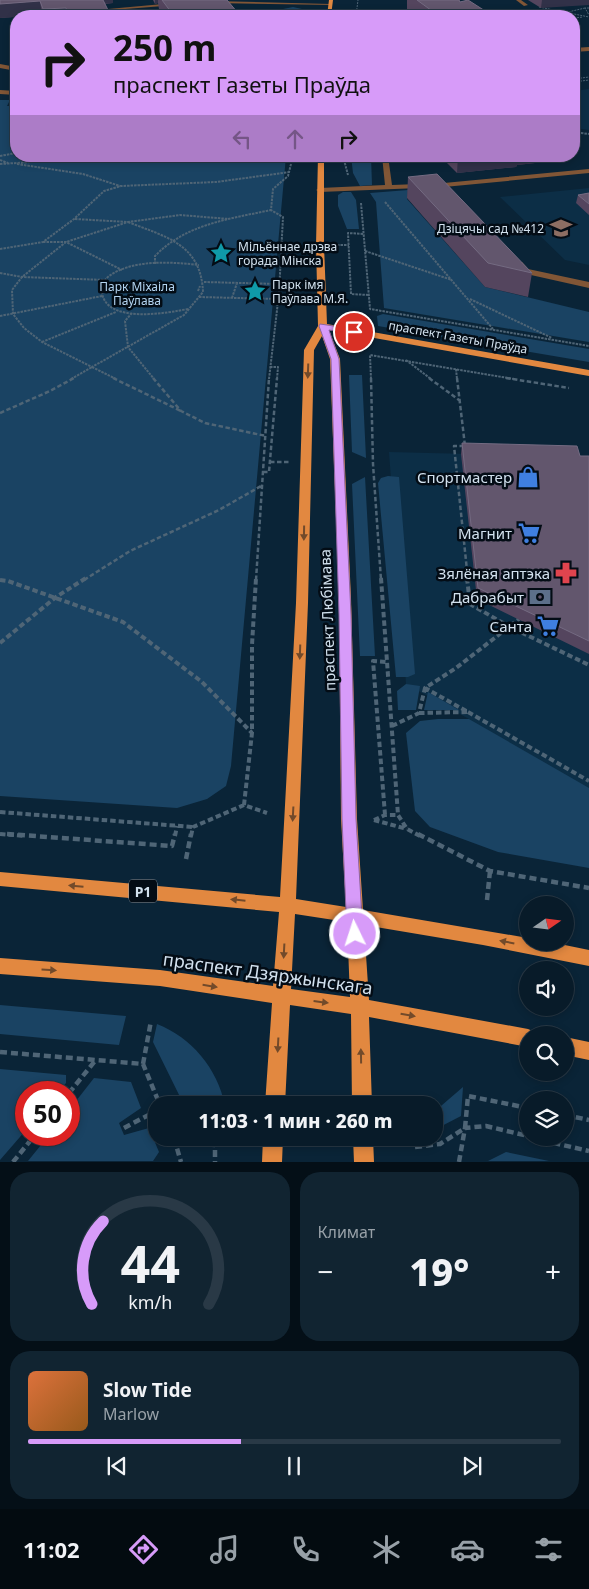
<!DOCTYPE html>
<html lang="ru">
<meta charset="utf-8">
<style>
body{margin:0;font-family:"Noto Sans",sans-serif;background:#112431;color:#f1f3f6;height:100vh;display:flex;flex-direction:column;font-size:19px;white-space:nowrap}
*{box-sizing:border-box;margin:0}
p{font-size:16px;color:#98a1a8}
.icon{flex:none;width:28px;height:28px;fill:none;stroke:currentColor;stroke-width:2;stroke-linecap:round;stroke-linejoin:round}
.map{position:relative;height:1162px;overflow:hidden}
.details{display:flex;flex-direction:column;gap:10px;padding:10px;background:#040f17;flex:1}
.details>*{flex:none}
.top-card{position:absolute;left:10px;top:10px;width:570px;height:152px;border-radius:20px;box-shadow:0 2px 8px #0003,0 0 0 1px #293946;background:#d79bf9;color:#111;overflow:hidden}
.needle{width:32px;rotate:76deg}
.tools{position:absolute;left:519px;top:896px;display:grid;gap:10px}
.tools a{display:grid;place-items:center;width:55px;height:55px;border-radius:50%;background:#081b29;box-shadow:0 2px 8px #0003,0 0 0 1px #293946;font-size:25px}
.speed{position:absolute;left:15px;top:1081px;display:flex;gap:10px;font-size:25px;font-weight:700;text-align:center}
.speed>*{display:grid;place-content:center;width:65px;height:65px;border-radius:50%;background:#081b29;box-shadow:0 2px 8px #0003,0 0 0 1px #293946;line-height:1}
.speed .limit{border:8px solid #d22;background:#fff;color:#111}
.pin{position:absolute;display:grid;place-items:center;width:42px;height:42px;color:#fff;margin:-21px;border:2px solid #fff;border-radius:50%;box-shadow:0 1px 5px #0007}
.me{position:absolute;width:55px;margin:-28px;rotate:356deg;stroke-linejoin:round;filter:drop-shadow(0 0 4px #0008)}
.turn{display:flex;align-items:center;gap:18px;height:105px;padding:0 20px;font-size:22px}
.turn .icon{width:65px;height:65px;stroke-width:2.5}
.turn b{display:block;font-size:35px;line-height:42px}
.lanes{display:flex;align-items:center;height:48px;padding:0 20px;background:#0003;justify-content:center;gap:25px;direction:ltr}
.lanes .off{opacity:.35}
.big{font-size:38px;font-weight:800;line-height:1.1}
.details .widget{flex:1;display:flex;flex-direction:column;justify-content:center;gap:8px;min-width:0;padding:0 18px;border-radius:20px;background:#112431}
.details .dial{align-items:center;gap:0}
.dial svg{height:130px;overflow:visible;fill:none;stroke:#293946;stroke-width:7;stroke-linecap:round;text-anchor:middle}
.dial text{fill:#f1f3f6;stroke:none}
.song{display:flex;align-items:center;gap:15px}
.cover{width:60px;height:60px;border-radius:8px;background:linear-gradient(135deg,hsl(20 70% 55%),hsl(30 70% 35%))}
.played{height:5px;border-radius:2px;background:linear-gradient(90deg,#d79bf9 40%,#293946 40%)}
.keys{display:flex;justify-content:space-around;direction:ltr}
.heat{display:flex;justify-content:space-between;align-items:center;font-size:28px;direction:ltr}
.details .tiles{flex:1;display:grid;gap:10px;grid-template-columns:1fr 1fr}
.widget:last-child{grid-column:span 2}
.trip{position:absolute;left:148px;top:1096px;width:295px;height:50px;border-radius:20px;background:#081b29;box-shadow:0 2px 8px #0003,0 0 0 1px #293946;font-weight:800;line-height:50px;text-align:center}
.menu{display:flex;height:80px;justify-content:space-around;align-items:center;background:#030b10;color:#98a1a8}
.menu .icon{width:35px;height:35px}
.menu .selected{color:#d79bf9}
.menu b{font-size:22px;color:#f1f3f6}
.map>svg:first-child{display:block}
</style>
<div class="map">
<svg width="589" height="1162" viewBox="0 0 589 1162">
<rect width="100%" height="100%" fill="#0a2437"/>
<path fill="#0c2e46" d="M589,89v41l-15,-2v-37z
M589,188v77l-24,-5 -65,-63z
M389,452l200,5v335l-120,-73 -63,-35z"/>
<path fill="#1a4363" d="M293,7l18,4 -3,5h-29l-4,-3 3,-3z
M0,100h10l-3,6h9v50h270l-55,610 -5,20 -19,13 -30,9 -177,-12z
M351,156h20l1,29 -12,1 -7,-13z
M408,190l-1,9 78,88 104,25v30l-205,-34 -8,-106 -6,-9z
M343,192h8l5,8 3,29h-12l-9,-23v-11z
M383,314l206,35v13l-211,-36 -1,-10z
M349,375h13l4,83 -14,-6z
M388,476l11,1 16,197 -7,3h-12l-18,-194 3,-5z
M365,477l10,179h-15l-8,-172z
M406,684l14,2 -4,24h-18l-1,-19z
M428,692l31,18h-35z
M438,719h31l120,69v80l-91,-16 -68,-25 -15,-16 -9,-78 14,-12z
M0,1005l126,11 -7,29 -119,-11z
M157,1024c35,14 60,44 68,81h-41l-31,-63z
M0,1069l66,6v8l-8,9h-32v38l-26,30z
M94,1078l37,4 10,26 -22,15 5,12 25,-7 10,24 -6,9h-125l21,-26h20v-25z
M463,1087l-2,29 -27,14v-18z
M506,1152l43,9h-61z"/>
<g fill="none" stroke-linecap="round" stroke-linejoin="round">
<path stroke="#4f6576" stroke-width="1" stroke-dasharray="2 1" stroke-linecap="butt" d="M539,7l50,10
M589,8h-4l4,7
M356,16l2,-16
M551,16l34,-8
M574,18l9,-1
M574,79l15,-2
M574,82l15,-2"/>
<path stroke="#4f6576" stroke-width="2" stroke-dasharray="2.5 1" stroke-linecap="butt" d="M574,132l15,2
M0,156l16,-3
M343,156l5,19
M0,160l8,3
M0,164l129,-8
M17,164l66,10 37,12
M385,202l108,127
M361,203l9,106 219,37
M75,219l53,3 52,-7 49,4
M128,222c38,15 73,22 75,70l-19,23 -92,52 -50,-25 -18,-14 -11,-14 -1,-24 10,-13 44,-35z
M363,234l-15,-1 3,61 18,1
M43,242h23l56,28
M337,245h12
M0,249l43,-7 31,-23 30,-28 17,-5 95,-4 74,-10
M365,251l87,29
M155,264v-8c31,-32 74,-37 116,-46
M0,273l22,4 84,3
M204,282l75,2
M198,291l2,-5
M199,297l78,2
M232,298l5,-15
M470,299l82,39
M188,309c-21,4 -81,15 -86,-16 -1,-7 2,-13 7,-17 24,-17 63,-14 90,-11
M132,313l-7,8 3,26 26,32
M0,316l102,-20
M42,342l74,-30
M406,360l25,19
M92,367l24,12
M270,367h8l-1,12
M456,369l1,10
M71,379l21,-12
M269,379l10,-86 4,-76 -12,-7 2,-21 15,-13 5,-20
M371,379l-1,-24 144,24"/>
<path stroke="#4f6576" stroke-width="2.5" stroke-dasharray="4.5 2.5" stroke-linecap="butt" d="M113,378l68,33
M153,378l28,33 24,12 61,13
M371,378l2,86 8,116
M429,378l30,22
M457,378l8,68
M506,378l63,10
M0,413l50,-22 24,-13
M464,446h-10l14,134
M270,462h19
M263,472h6l8,-94
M84,580l46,-29 89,-41 42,-24
M256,580l13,-202"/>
<path stroke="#4f6576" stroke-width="4" stroke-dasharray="5.5 3" stroke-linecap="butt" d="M381,578l17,237 9,14 13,7
M467,578l3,26 40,23 79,38
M0,580l8,1 115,41 79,60 50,51
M0,643l56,-46 30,-19
M468,712l121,69
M419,713l49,-1 -43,-24
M392,726l27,-13 6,-25 31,-20 63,-49
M244,805l8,-72v-88l4,-67
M0,812l193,15
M385,815l-12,-154 13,1
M374,820l33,9
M374,820l11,-5h13
M0,834l25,2
M175,836l2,-10
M191,836l2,-9 51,-22 23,8"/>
<path stroke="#4f6576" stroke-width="4.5" stroke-dasharray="7 4" stroke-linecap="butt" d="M7,834l165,12 3,-12
M418,834l72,37 99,17
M186,859l5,-25
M487,900l3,-29
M0,1052l143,12 17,41
M143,1064l8,-43
M69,1093l26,-32
M565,1115l24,5
M124,1128l32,-17
M174,1138l7,24
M532,1138l57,13
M176,1142l39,3v17
M415,1147l25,-3 25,-16 3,-32 60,12
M13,1162l22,-27
M459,1162l6,-34 21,-2 42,10"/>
<path fill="#815636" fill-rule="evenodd" d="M516,0h5l7,5 -4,1z
M212,1l118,3 2,1 -118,-2z
M174,3l2,2 -63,5 3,6h-4l-4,-7z
M589,47v4l-15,1v-4z
M0,64l16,3v4l-16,-3z
M0,90l16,1v4l-16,-1z
M382,156h6l4,29 52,-2 145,-14v4l-145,14 -124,5 -4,-2 4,-2 65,-3z
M516,262h6l6,7 61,13v6l-67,-15 -7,-9z"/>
<path fill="#e28840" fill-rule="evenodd" d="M329,0h4l-2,16h-4z
M318,156h6v89l3,79 262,46v6l-260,-46 11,29 11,239 6,221 6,91 165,28v4h22l39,8v16l-106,-21 -119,-20 5,75 159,29 7,3 1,3h-8v12l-159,-30 3,88h-20l-1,-91 -61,-9 -5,100h-20l7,-102 -112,-17 -160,-12v-16l160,12 113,16 6,-74 -279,-26v-14l280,25 16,-294 8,-253 14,-24 -2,-81zM322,336l8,23 9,239 2,221 5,88 -50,-8 12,-296 6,-253zM295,914l52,8 3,75 -59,-8z
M565,1037l24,5v18l-24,-5z
M263,1138h20l-1,24h-20z
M353,1138h20l1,24h-20z"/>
</g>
<path fill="#54455e" d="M0,0h113v3l-8,1 4,12h-67v-1l-42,3z
M153,0h74l11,13v3h-74l-5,-7 -1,-6 -3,1z
M407,0h52l1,2 33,14h-77l-9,-7z
M528,0h61l-48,8z
M440,156h105l-1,6 -27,3 -1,2 -59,6z
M408,177l124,96 -4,24 -43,-10 -78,-89z
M589,193v22l-13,-12 2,-8z
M462,443l118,13h9v198l-112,-55 -16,-145z"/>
<path fill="#313148" d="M100,0h13v3l-13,1z
M155,0h3v3l-3,1z
M542,0h47v5l-48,3z
M40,1l2,14 -42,3v-14z
M66,8l1,8h-23l-1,-7z
M108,10l1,6h-41l-1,-4z
M238,13v3h-40v-1z
M458,156h87l-1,6 -27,3 -1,2 -59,6z"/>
<path fill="#62566d" stroke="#746b82" d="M0,0h103l5,10 -41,2 -1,-4 -23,1 -3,-8 -40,3z
M162,0h65l11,13 -40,2v1h-24z
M417,0h42l1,2 8,-2 25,16h-54z
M437,174l95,99 -44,-10 -80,-86z
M589,193v11l-11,-9z
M462,443l115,3 3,10h9v185l-111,-53z"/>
<defs><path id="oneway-solid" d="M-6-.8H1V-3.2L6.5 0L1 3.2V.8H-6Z" transform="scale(1.25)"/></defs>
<g fill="#724a2a">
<use href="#oneway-solid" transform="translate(308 371) rotate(92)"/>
<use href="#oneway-solid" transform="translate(304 533) rotate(91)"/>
<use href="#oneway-solid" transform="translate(300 652) rotate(92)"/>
<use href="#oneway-solid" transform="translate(293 814) rotate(93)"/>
<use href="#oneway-solid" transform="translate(76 886) rotate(-175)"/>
<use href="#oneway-solid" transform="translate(238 900) rotate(-174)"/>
<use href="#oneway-solid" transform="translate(507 942) rotate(-169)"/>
<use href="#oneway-solid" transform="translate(284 951) rotate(93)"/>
<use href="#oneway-solid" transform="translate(49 970) rotate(4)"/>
<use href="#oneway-solid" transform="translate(210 986) rotate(9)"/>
<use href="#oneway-solid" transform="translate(321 1002) rotate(7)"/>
<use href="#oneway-solid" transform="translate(408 1015) rotate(10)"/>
<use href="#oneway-solid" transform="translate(278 1045) rotate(93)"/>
<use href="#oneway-solid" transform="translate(361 1056) rotate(-91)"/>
</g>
<path fill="#d79bf9" stroke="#8c65a2" d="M320,324l34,5 4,3 -4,2 -25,-4 10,29 12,256 5,204 7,115 -2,5 -6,2 -6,-2 -2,-5 -5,-115 -3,-204 -8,-256 -12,-33z"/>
<defs>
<g id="school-bare" transform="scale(1.725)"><path d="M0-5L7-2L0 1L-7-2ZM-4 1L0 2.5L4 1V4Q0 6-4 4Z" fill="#8d6e63" stroke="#030c15" stroke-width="2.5" paint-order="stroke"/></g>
<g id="sight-bare" transform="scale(1.725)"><path d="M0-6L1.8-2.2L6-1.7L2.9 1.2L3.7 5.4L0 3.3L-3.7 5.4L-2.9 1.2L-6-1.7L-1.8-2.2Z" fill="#0f9aa8" stroke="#030c15" stroke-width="2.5" paint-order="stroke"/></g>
<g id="shop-bare" transform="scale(1.725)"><path d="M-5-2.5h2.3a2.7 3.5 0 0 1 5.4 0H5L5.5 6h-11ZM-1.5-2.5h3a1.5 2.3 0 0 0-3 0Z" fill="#3f7fe0" stroke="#030c15" stroke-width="2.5" paint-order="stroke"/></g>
<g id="supermarket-bare" transform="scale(1.725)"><path d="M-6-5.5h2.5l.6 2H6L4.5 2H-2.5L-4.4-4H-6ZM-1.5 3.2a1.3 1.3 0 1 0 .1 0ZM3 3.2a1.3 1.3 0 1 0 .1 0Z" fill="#3f7fe0" stroke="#030c15" stroke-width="2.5" paint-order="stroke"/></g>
<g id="pharmacy-bare" transform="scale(1.725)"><path d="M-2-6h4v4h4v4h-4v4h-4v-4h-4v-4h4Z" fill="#e0444e" stroke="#030c15" stroke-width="2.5" paint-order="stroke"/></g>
<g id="bank-bare" transform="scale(1.725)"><path d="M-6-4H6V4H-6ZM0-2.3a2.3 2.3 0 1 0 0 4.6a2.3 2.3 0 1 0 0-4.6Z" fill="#5c6f8a" stroke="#030c15" stroke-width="2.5" paint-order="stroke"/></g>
</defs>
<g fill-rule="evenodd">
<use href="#school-bare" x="561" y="228"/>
<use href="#sight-bare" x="221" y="253"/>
<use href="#sight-bare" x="255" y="291"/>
<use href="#shop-bare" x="528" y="477"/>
<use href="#supermarket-bare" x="529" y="533"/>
<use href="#pharmacy-bare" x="566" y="573"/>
<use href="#bank-bare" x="540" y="597"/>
<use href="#supermarket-bare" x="548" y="626"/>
</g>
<g text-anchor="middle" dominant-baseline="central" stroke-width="5" stroke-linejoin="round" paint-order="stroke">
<g font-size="12" fill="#d2e1ee" stroke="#030c15" text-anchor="start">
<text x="544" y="228" text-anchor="end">Дзіцячы сад №412</text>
<text x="238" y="246">Мільённае дрэва<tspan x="238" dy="14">горада Мінска</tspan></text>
<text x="272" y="284">Парк імя<tspan x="272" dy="14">Паўлава М.Я.</tspan></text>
</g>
<g font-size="12" fill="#b4d5f2" stroke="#030c15">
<text x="137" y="286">Парк Міхаіла<tspan x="137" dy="14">Паўлава</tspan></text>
</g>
<g font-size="12" fill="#d2e1ee" stroke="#030c15">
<text transform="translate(458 337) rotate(10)">праспект Газеты Праўда</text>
</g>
<rect fill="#030c15" stroke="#94a1ad" stroke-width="1" x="129" y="879.5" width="28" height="23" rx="4"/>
<g font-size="14" font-weight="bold" fill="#d2e1ee">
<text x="143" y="891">Р1</text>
</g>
<g font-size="15" fill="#d2e1ee" stroke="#030c15" text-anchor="end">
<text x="512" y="477">Спортмастер</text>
<text x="512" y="533">Магнит</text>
<text x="550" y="573">Зялёная аптэка</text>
<text x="524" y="597">Дабрабыт</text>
<text x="532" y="626">Санта</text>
</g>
<g font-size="15" fill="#d2e1ee" stroke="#030c15">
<text transform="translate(327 620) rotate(-92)">праспект Любімава</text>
</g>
<g font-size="18" fill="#d2e1ee" stroke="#030c15">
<text transform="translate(268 973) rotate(8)">праспект Дзяржынскага</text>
</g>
</g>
</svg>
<div class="tools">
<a><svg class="needle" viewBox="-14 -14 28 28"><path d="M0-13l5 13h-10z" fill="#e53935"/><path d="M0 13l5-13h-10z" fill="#98a1a8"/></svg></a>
<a><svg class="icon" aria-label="sound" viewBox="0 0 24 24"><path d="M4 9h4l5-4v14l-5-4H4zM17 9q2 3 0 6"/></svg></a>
<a><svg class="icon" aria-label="search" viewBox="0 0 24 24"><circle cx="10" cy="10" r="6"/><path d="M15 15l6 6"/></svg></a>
<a><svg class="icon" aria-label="layers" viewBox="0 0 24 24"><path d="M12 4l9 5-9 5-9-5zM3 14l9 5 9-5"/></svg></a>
</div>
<div class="speed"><div class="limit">50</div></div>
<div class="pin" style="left:354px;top:332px;background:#d93025"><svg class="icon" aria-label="arrive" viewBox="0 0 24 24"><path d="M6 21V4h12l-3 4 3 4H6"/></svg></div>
<svg class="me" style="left:355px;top:934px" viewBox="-20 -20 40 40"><circle r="17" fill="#d79bf9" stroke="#fff" stroke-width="3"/><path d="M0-11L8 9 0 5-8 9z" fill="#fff"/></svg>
<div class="trip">11:03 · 1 мин · 260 m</div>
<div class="top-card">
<div class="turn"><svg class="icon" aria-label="right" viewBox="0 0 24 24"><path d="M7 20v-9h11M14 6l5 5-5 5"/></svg><div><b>250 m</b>праспект Газеты Праўда</div></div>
<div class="lanes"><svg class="icon off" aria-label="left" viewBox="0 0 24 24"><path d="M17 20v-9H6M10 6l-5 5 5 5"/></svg><svg class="icon off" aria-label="ahead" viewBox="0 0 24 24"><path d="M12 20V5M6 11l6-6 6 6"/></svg><svg class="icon" aria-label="right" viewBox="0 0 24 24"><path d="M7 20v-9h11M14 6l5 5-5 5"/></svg></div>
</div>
</div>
<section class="details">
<div class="tiles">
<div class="widget dial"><svg viewBox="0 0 100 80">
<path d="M14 69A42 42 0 1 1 86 69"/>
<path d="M14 69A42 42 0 0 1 21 18" stroke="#d79bf9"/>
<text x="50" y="56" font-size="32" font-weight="700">44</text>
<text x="50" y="72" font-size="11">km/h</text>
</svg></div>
<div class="widget"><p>Климат</p>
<div class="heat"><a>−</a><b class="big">19°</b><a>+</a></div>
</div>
<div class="widget">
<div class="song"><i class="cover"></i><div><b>Slow Tide</b><p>Marlow</p></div></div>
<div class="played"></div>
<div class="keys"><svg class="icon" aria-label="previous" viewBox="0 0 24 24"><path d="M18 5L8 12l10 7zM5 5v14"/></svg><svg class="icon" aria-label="pause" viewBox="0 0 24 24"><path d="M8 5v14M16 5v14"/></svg><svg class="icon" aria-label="next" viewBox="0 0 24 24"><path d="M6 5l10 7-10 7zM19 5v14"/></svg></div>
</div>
</div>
</section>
<nav class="menu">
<b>11:02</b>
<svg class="icon selected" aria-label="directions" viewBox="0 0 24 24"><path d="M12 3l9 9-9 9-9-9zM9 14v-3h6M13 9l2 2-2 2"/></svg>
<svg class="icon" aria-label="music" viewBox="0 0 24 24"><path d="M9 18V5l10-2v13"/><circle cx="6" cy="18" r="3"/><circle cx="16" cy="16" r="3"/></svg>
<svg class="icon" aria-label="phone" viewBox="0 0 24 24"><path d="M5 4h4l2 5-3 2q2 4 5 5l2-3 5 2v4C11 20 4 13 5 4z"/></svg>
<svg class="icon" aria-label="climate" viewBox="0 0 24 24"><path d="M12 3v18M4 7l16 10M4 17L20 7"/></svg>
<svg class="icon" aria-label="car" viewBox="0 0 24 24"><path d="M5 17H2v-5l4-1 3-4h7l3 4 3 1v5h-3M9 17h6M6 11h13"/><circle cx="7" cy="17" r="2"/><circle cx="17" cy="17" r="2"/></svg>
<svg class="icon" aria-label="filters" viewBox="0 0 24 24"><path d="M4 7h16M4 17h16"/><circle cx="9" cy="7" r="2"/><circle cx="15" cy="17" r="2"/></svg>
</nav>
